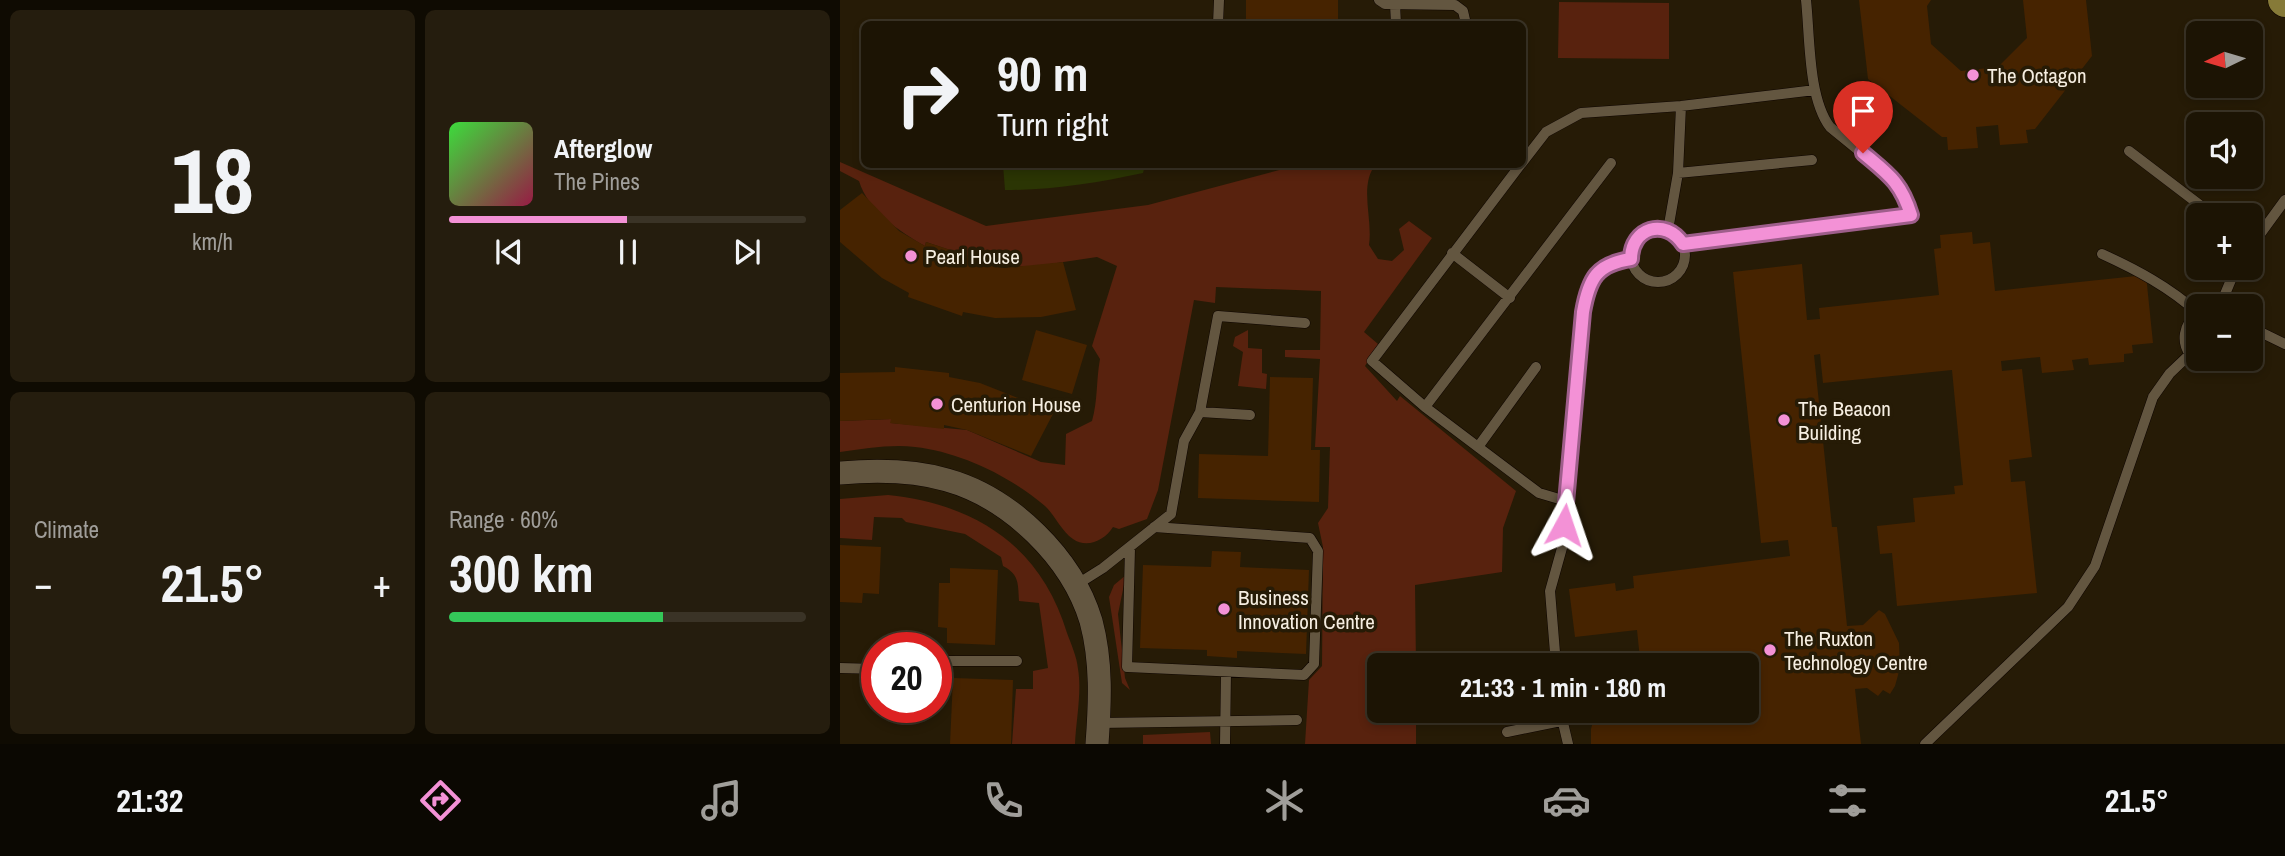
<!DOCTYPE html>
<meta charset="utf-8">
<style>
body{margin:0;font-family:"Archivo Narrow",sans-serif;background:#251d0e;color:#f1f3f6;height:100vh;display:flex;flex-direction:column;font-size:26px;white-space:nowrap}
*{box-sizing:border-box;margin:0}
p{font-size:23px;color:#a09e9a}
.icon{flex:none;width:38px;height:38px;fill:none;stroke:currentColor;stroke-width:2;stroke-linecap:round;stroke-linejoin:round}
.map{position:relative;flex:1;overflow:hidden}
.side{display:flex;flex-direction:column;gap:10px;padding:10px;background:#0f0b02;width:840px}
.side>*{flex:none}
.hud{position:absolute;left:21px;top:21px;width:665px;height:147px;border-radius:10px;box-shadow:0 4px 10px #0003,0 0 0 2px #3a3326;background:#1c1404;color:#f1f3f6;overflow:hidden}
.needle{width:46px;rotate:265deg}
.buttons{position:absolute;left:1346px;top:21px;display:grid;gap:14px}
.buttons a{display:grid;place-items:center;width:77px;height:77px;border-radius:10px;background:#1c1404;box-shadow:0 4px 10px #0003,0 0 0 2px #3a3326;font-size:35px}
.speed{position:absolute;left:21px;top:632px;display:flex;gap:14px;font-size:35px;font-weight:700;text-align:center}
.speed>*{display:grid;place-content:center;width:91px;height:91px;border-radius:50%;background:#1c1404;box-shadow:0 4px 10px #0003,0 0 0 2px #3a3326;line-height:1}
.speed .limit{border:10px solid #d22;background:#fff;color:#111}
.pin{position:absolute;display:grid;place-items:center;width:60px;height:60px;color:#fff;margin:-72px -30px;border-radius:50% 50% 50% 0;rotate:-45deg;box-shadow:0 0 7px #0007}
.pin .icon{rotate:45deg}
.me{position:absolute;width:77px;margin:-38px;rotate:5deg;stroke-linejoin:round;filter:drop-shadow(0 0 5px #0008)}
.turn{display:flex;align-items:center;gap:24px;height:147px;padding:0 21px;font-size:32px}
.turn .icon{width:91px;height:91px;stroke-width:2.5}
.turn b{display:block;font-size:49px;line-height:60px}
.big{font-size:52px;font-weight:700;line-height:1.1}
.side .tile{flex:1;display:flex;flex-direction:column;justify-content:center;gap:10px;min-width:0;padding:0 24px;border-radius:10px;background:#251d0e}
.side .dial{align-items:center;gap:0}
.dial b{font-size:91px;line-height:1}
.song{display:flex;align-items:center;gap:21px}
.cover{width:84px;height:84px;border-radius:10px;background:linear-gradient(135deg,hsl(120 70% 55%),hsl(340 70% 35%))}
.played{height:7px;border-radius:4px;background:linear-gradient(90deg,#f391d6 50%,#3a3326 50%)}
.keys{display:flex;justify-content:space-around;direction:ltr}
.heat{display:flex;justify-content:space-between;align-items:center;font-size:38px;direction:ltr}
.charge{height:10px;border-radius:5px;background:linear-gradient(90deg,#34c759 60%,#3a3326 0)}
.side .tiles{flex:1;display:grid;gap:10px;grid-template-columns:repeat(2,1fr)}
.trip{position:absolute;left:527px;top:653px;width:392px;height:70px;border-radius:10px;background:#1c1404;box-shadow:0 4px 10px #0003,0 0 0 2px #3a3326;font-weight:700;line-height:70px;text-align:center}
.dock{display:flex;height:112px;justify-content:space-around;align-items:center;background:#0b0802;color:#a09e9a}
.dock .icon{width:49px;height:49px}
.dock .active{color:#f391d6}
.dock b{font-size:32px;color:#f1f3f6}
main{display:flex;flex:1;min-height:0}
.map>svg:first-child{display:block}
</style>
<main>
<section class="side">
<div class="tiles">
<div class="tile dial"><b>18</b><p>km/h</p></div>
<div class="tile">
<div class="song"><i class="cover"></i><div><b>Afterglow</b><p>The Pines</p></div></div>
<div class="played"></div>
<div class="keys"><svg class="icon" aria-label="previous" viewBox="0 0 24 24"><path d="M18 5L8 12l10 7zM5 5v14"/></svg><svg class="icon" aria-label="pause" viewBox="0 0 24 24"><path d="M8 5v14M16 5v14"/></svg><svg class="icon" aria-label="next" viewBox="0 0 24 24"><path d="M6 5l10 7-10 7zM19 5v14"/></svg></div>
</div>
<div class="tile"><p>Climate</p>
<div class="heat"><a>−</a><b class="big">21.5°</b><a>+</a></div>
</div>
<div class="tile"><p>Range · 60%</p><b class="big">300 km</b><div class="charge"></div></div>
</div>
</section>
<div class="map">
<svg width="1445" height="744" viewBox="0 0 1445 744">
<rect width="100%" height="100%" fill="#261b06"/>
<path fill="#58220e" d="M719,2l110,1v56l-111,-1z
M0,162l146,64 162,-21 150,-40h77c-16,22 -2,54 -6,80l9,14 14,2 12,-11 -5,-21 10,-8 23,17 -68,94 14,12 -13,22 32,35 3,-5 116,95 -13,37 -1,44 -87,13 1,80h-37v45l37,1v33h-111l4,-64 13,-14 1,-119 -5,-24 10,-15 2,-61h-15l5,-88 -35,-2v-7h35l1,-59 -105,-4 -1,16 -21,-3 -36,190 -11,29 -28,10 -6,-2c-8,13 -26,22 -40,12 -12,-8 -18,-24 -28,-33 -35,-30 -85,-54 -130,-59 -24,-3 -51,2 -75,5v-31l51,-2v4l76,7 74,32 24,3 1,-31 26,-13c6,-21 4,-40 8,-62l-8,-13 25,-80 -20,-9 -67,10 -50,-3v-4l-54,-18 -1,4c-26,-15 -57,-35 -66,-65l-19,-10z
M408,330v18l14,1v24l5,1 -1,15 -28,-3 5,-34 -10,-6 2,-9z
M48,495c87,9 153,51 179,138 4,11 10,24 11,36 4,23 -2,51 -3,75h-63l4,-55h17v-18l15,-3 -9,-65 -20,-2c-1,-18 0,-27 -16,-35l-2,-9 -36,-23 -59,-12 -4,-4 -28,-1 -2,23 -32,-2v-39z
M286,575l-8,39 7,64 5,12 -8,-7 -13,-86 5,-12z
M370,732l1,12h-68v-9z"/>
<path fill="#2b3504" d="M163,165l142,-1v1l-2,8c-47,10 -90,17 -138,17z"/>
<path fill="#462300" d="M406,0h92v24h-92z
M1019,0h72l-4,6 4,38 30,27 37,-4 29,-29 -4,-38h63l6,56 -57,73 -9,1 2,13 -28,2 -2,-20 -22,2 2,21 -30,2 -1,-13h-5l-74,-58z
M22,193l37,38 26,15 1,-4 55,18 -1,4 24,4 59,-6 13,48 -35,7 -46,1 -32,-6 -1,4 -54,-19 1,-4 -27,-15 -42,-36v-32z
M1132,232l1,12 17,-2 5,49 151,-16 7,68 -21,2 1,8 -9,1v8l-35,3 -1,-7 -16,2 2,10 -32,3 -2,-16 -39,4 1,10 20,-2 10,88 -23,3 2,22 14,-1 12,112 -140,13 -5,-53 -12,1 -3,-28 38,-4 -2,-24 42,-4 -1,-8 9,-1 -11,-115 -129,13 -3,-29 -6,1 18,172h5l10,99 16,-1 16,-15 6,4 14,29 1,25 -5,18 -5,8 -7,-4 -5,6 -11,-8 -12,1 6,55h-270v-15l5,-19h150v-45h-128l3,-4 19,-2 -3,-29 -62,7 -6,-48 46,-6 1,8 18,-3 -1,-12 157,-20 -2,-16 -27,3 -28,-271 69,-8 5,56 13,-1 -1,-11 120,-13 -5,-46 7,-1 -1,-13z
M196,330l51,15 -15,49 -50,-14z
M55,367l54,6v4l31,6 74,29 -23,44 -64,-26 -23,-5v4l-54,-6 1,-4 -51,2v-48l55,-1z
M430,377l43,1 -2,72h9l-1,52 -121,-4 1,-44 69,2z
M0,545l41,2 -2,47 -16,-1 -1,10 -22,-1z
M372,551l29,1 -1,15 69,3 -3,84 -69,-3v7l-30,-2v-6l-67,-2 3,-83 68,2z
M110,568l48,2 -3,75 -48,-2v-15l-9,-1 1,-44h11z
M113,678l60,2 -2,64h-61z"/>
<g fill="none" stroke-linecap="round" stroke-linejoin="round">
<g stroke="#0e0500" stroke-width="11">
<path id="service" d="M539,0l6,4 70,1 8,6 3,13
M555,4l1,20
M378,24l1,-24
M1289,151l84,64
M682,163l24,-31 35,-19 100,-7 134,-16
M838,173l134,-13
M791 255a27 27 0 1 1 54 0a27 27 0 1 1-54 0Z
M828,230l10,-57 3,-67
M843,244l228,-29 -7,-24 -9,-11 -65,-53c-22,-29 -20,-90 -24,-127
M1410,248l35,-48
M612,253l58,45
M1262,254c35,16 67,33 96,59
M1380,306l16,-38
M1358,313c-32,25 -1,69 34,46
M1410,327l35,17
M585,407l-53,-46 149,-197
M360,412l18,-96 87,7
M638,447l58,-80
M726,501l-27,-8 -114,-86 186,-244
M290,548l-3,119 177,8 10,-11 4,-113 -8,-13 -156,-11
M236,585l27,-17 68,-54 13,-73 16,-29 50,3
M96,661h81
M716,665l-6,-74 12,-43 24,-253c11,-23 19,-32 45,-36
M0,668l37,1
M720,710l8,34
M259,723l198,-3
M667,732l54,-11
M385,744l1,-71
M1085,744l143,-137 27,-41 58,-169 17,-24 20,-19"/>
</g>
<g stroke="#0e0500" stroke-width="24">
<path id="tertiary" d="M0,473c35,-3 73,-3 107,7 64,18 125,78 144,141 11,41 9,82 6,123"/>
</g>
<g stroke="#0e0500" stroke-width="33">
<path id="trunk" d="M1444,0l1,1"/>
</g>
<use href="#service" stroke="#635640" stroke-width="10"/>
<use href="#tertiary" stroke="#635640" stroke-width="23"/>
<use href="#trunk" stroke="#867a38" stroke-width="32"/>
</g>
<g fill="none" stroke-linecap="round" stroke-linejoin="round">
<g stroke="#9e5e8b" stroke-width="18">
<path id="route" d="M724,525l19,-213c6,-34 14,-48 48,-53 0,-31 34,-42 52,-15l228,-29c-10,-33 -23,-41 -48,-62"/>
</g>
<use href="#route" stroke="#f391d6" stroke-width="12"/>
</g>
<g fill="#f391d6" stroke="#261b06" stroke-width="2.5">
<circle cx="1133" cy="75" r="7"/>
<circle cx="71" cy="256" r="7"/>
<circle cx="97" cy="404" r="7"/>
<circle cx="944" cy="420" r="7"/>
<circle cx="384" cy="609" r="7"/>
<circle cx="930" cy="650" r="7"/>
</g>
<g text-anchor="middle" dominant-baseline="central" stroke-width="7" stroke-linejoin="round" paint-order="stroke">
<g font-size="21" fill="#f6eee1" stroke="#261b06" text-anchor="start">
<text x="1147" y="75">The Octagon</text>
<text x="85" y="256">Pearl House</text>
<text x="111" y="404">Centurion House</text>
<text x="958" y="408">The Beacon<tspan x="958" dy="24">Building</tspan></text>
<text x="398" y="597">Business<tspan x="398" dy="24">Innovation Centre</tspan></text>
<text x="944" y="638">The Ruxton<tspan x="944" dy="24">Technology Centre</tspan></text>
</g>
</g>
</svg>
<div class="buttons">
<a><svg class="needle" viewBox="-14 -14 28 28"><path d="M0-13l5 13h-10z" fill="#e53935"/><path d="M0 13l5-13h-10z" fill="#a09e9a"/></svg></a>
<a><svg class="icon" aria-label="sound" viewBox="0 0 24 24"><path d="M4 9h4l5-4v14l-5-4H4zM17 9q2 3 0 6"/></svg></a>
<a>+</a>
<a>−</a>
</div>
<div class="speed"><div class="limit">20</div></div>
<div class="pin" style="left:1023px;top:153px;background:#d93025"><svg class="icon" aria-label="arrive" viewBox="0 0 24 24"><path d="M6 21V4h12l-3 4 3 4H6"/></svg></div>
<svg class="me" style="left:724px;top:525px" viewBox="-20 -20 40 40"><path d="M0-17L14 15 0 8-14 15z" fill="#f391d6" stroke="#fff" stroke-width="4"/></svg>
<div class="trip">21:33 · 1 min · 180 m</div>
<div class="hud">
<div class="turn"><svg class="icon" aria-label="right" viewBox="0 0 24 24"><path d="M7 20v-9h11M14 6l5 5-5 5"/></svg><div><b>90 m</b>Turn right</div></div>
</div>
</div>
</main>
<nav class="dock">
<b>21:32</b>
<svg class="icon active" aria-label="directions" viewBox="0 0 24 24"><path d="M12 3l9 9-9 9-9-9zM9 14v-3h6M13 9l2 2-2 2"/></svg>
<svg class="icon" aria-label="music" viewBox="0 0 24 24"><path d="M9 18V5l10-2v13"/><circle cx="6" cy="18" r="3"/><circle cx="16" cy="16" r="3"/></svg>
<svg class="icon" aria-label="phone" viewBox="0 0 24 24"><path d="M5 4h4l2 5-3 2q2 4 5 5l2-3 5 2v4C11 20 4 13 5 4z"/></svg>
<svg class="icon" aria-label="climate" viewBox="0 0 24 24"><path d="M12 3v18M4 7l16 10M4 17L20 7"/></svg>
<svg class="icon" aria-label="car" viewBox="0 0 24 24"><path d="M5 17H2v-5l4-1 3-4h7l3 4 3 1v5h-3M9 17h6M6 11h13"/><circle cx="7" cy="17" r="2"/><circle cx="17" cy="17" r="2"/></svg>
<svg class="icon" aria-label="filters" viewBox="0 0 24 24"><path d="M4 7h16M4 17h16"/><circle cx="9" cy="7" r="2"/><circle cx="15" cy="17" r="2"/></svg>
<b>21.5°</b>
</nav>
